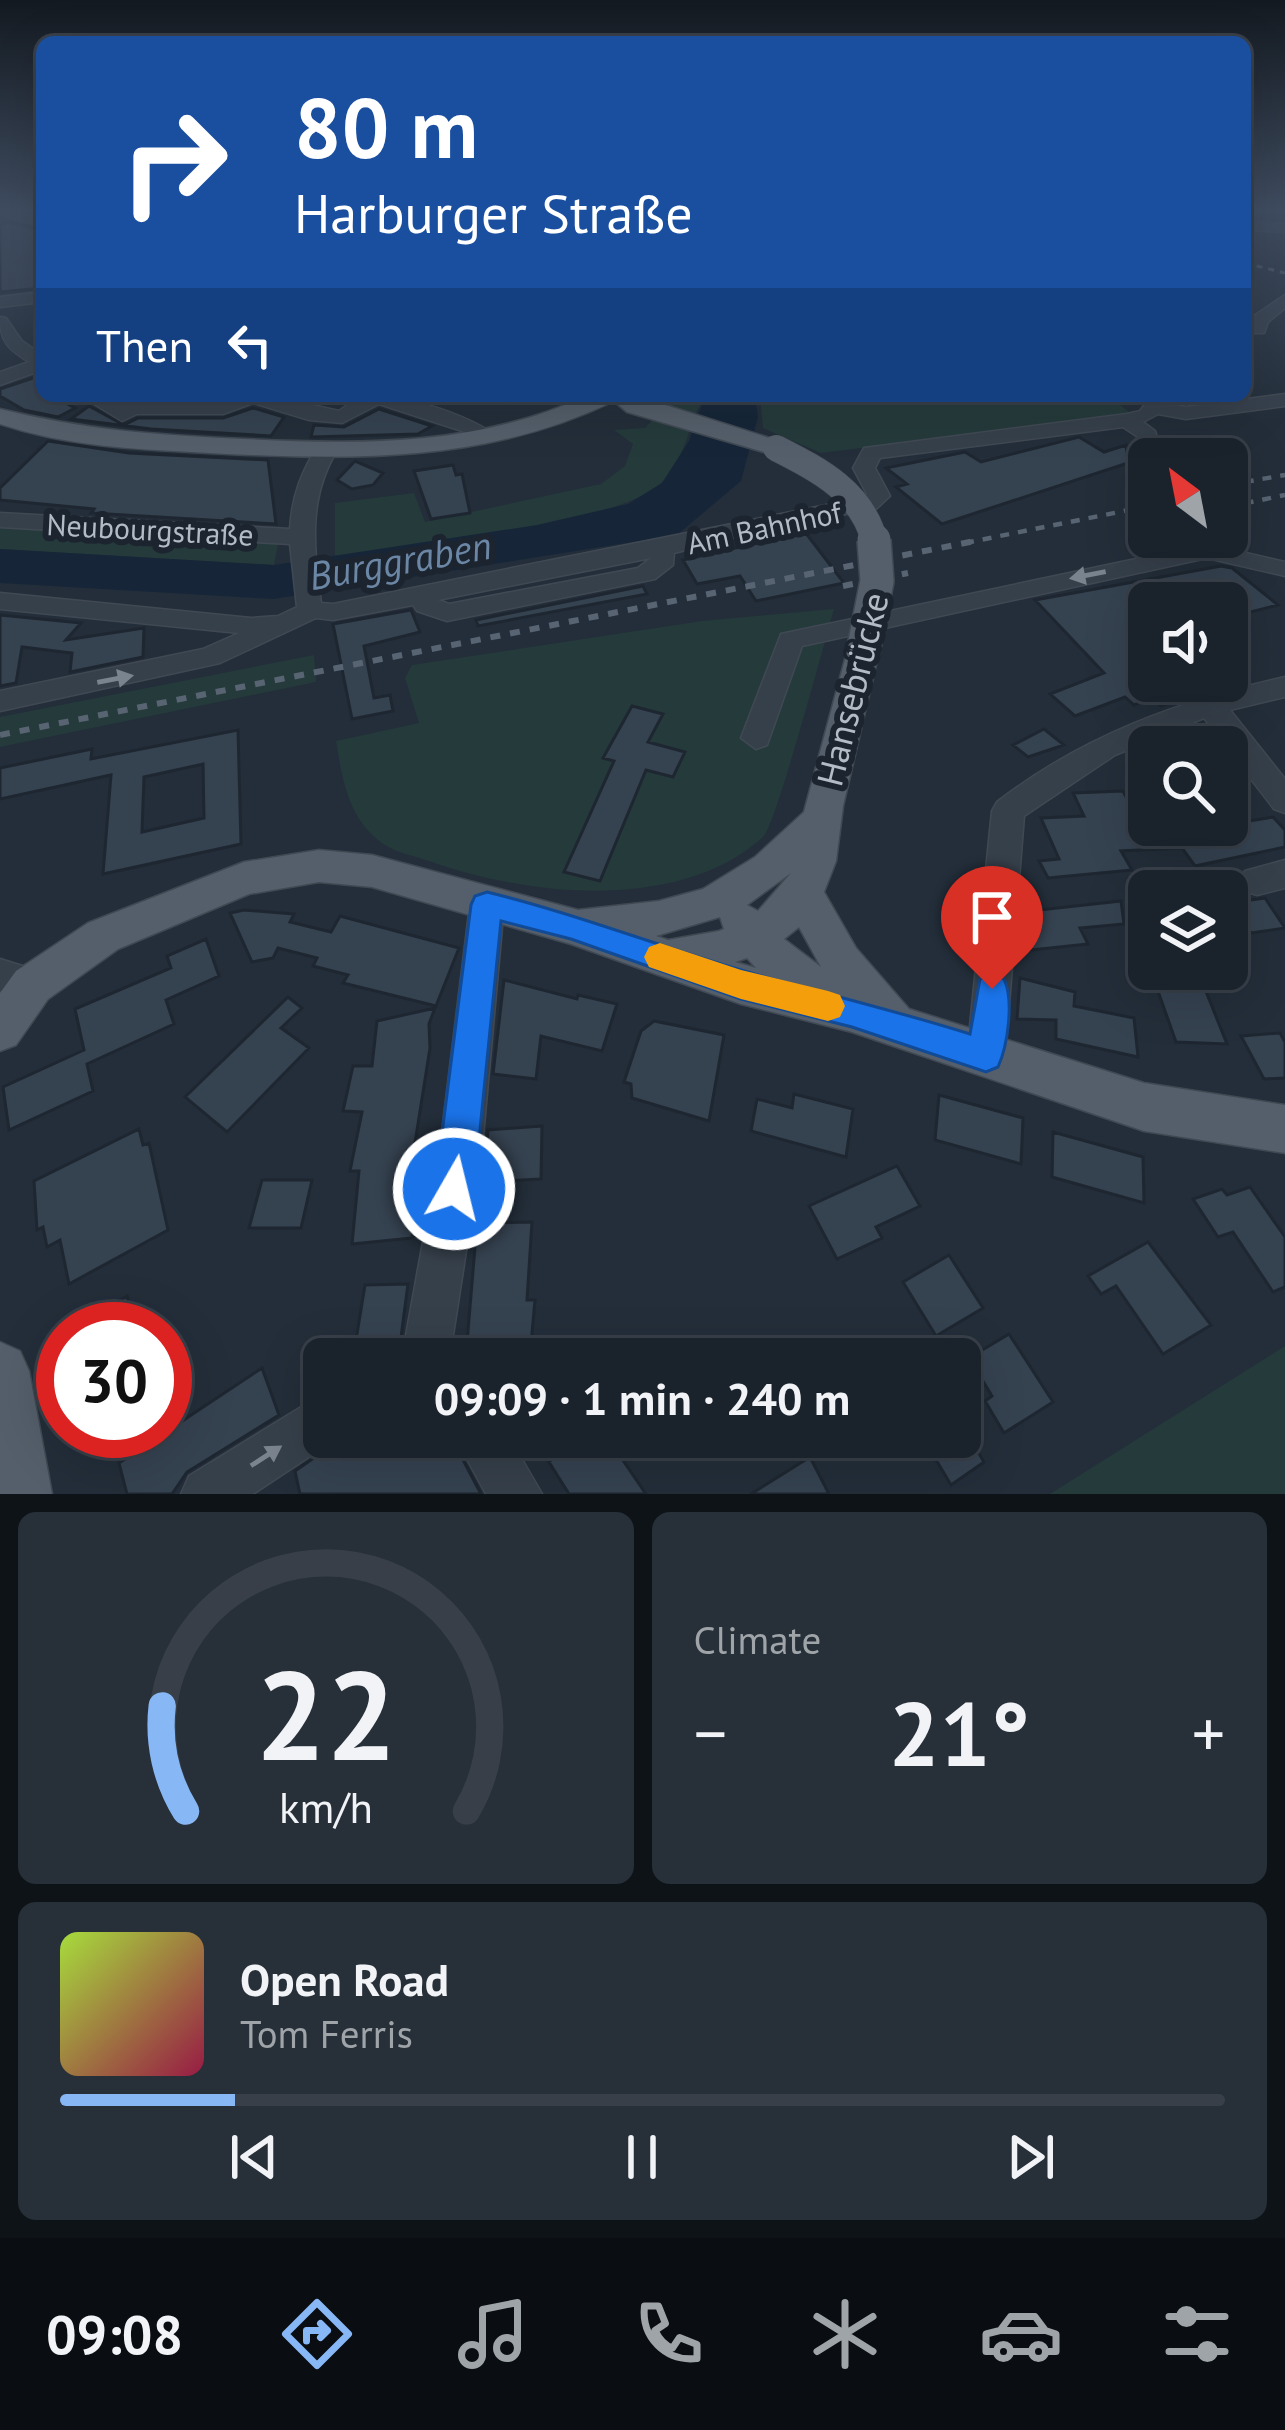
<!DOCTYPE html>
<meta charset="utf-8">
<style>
body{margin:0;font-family:"PT Sans",sans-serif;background:#272f38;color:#f1f3f6;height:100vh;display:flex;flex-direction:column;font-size:45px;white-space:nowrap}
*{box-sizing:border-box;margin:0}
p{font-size:39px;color:#9fa4a9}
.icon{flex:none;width:66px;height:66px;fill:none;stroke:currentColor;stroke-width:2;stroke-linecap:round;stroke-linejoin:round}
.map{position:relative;height:1494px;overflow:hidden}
.sheet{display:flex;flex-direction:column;gap:18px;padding:18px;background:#0e1318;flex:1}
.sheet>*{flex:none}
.top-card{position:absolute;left:36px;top:36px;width:1215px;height:366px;border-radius:18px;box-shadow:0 12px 48px #0002,0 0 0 3px #383f48;background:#1a4fa0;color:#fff;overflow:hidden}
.needle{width:78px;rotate:328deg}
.fabs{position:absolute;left:1128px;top:438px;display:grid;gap:24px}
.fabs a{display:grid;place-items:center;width:120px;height:120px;border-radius:18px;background:#1a222c;box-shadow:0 12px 48px #0002,0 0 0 3px #383f48;font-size:60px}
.speed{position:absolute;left:36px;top:1302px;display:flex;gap:24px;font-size:60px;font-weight:700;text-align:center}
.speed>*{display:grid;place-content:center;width:156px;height:156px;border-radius:50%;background:#1a222c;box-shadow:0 12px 48px #0002,0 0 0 3px #383f48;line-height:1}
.speed .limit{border:18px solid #d22;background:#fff;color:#111}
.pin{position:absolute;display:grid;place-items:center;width:102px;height:102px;color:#fff;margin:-123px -51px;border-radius:50% 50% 50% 0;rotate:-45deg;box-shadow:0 0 12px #0007}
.pin .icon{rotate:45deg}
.me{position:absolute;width:132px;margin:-66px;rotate:8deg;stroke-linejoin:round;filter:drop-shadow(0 0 9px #0008)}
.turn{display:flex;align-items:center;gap:42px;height:252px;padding:0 60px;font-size:54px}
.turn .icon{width:156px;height:156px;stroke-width:2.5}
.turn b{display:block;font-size:84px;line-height:102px}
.then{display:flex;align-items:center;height:114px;padding:0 60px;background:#0003;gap:24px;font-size:45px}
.big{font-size:90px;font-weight:700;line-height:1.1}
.sheet .widget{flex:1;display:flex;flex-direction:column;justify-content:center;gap:18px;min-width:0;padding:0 42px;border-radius:18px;background:#272f38}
.sheet .dial{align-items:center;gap:0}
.dial svg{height:312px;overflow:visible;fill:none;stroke:#383f48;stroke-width:7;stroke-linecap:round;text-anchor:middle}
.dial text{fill:#f1f3f6;stroke:none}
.song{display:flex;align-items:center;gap:36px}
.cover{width:144px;height:144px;border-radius:18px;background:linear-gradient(135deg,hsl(80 70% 55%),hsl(340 70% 35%))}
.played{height:12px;border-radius:6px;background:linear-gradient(90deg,#88b7f5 15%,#383f48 15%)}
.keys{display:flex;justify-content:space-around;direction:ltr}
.heat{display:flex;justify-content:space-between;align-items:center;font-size:66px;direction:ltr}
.sheet .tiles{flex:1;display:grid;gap:18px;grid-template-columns:1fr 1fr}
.widget:last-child{grid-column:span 2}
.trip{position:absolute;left:303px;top:1338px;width:678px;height:120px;border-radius:18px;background:#1a222c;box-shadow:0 12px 48px #0002,0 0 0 3px #383f48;font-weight:700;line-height:120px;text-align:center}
.menu{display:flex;height:192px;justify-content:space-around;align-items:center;background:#0a0e12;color:#9fa4a9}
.menu .icon{width:84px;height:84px}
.menu .active{color:#88b7f5}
.menu b{font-size:54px;color:#f1f3f6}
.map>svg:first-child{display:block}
</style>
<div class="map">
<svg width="1285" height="1494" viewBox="0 0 1285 1494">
<rect width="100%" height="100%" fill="#232e3a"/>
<path fill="#253a3b" d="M675,396h30c-18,28 -19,67 -46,89 -51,42 -252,60 -324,71v-53l79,-10 11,29 176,-38 24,-18 8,-22 -19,-14 31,-2z
M760,396h350l21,18 -310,39 -58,-25z
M0,525l278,19 -4,21 -274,-16z
M834,609c-9,32 -58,216 -71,228 -83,76 -237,59 -334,24 -14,-5 -32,-8 -44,-16 -36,-23 -43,-66 -49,-104l83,-18 -14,-45 7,-13 290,-44z
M314,655l2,27 -316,65v-30z
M1285,1346v148h-235z"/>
<path fill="#162638" d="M705,396h50l3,21 -17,64 -64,54 -404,64 -273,-16v-34l274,16 263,-40 91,-21 34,-21 27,-42z"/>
<path fill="#354250" stroke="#1e2731" stroke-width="3" fill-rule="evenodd" d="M8,222l34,8v58l-42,4v-67z
M36,377l6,3v16h11l22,12 -17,9 -34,-7 -24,-14v-7z
M89,406l35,19 14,-7h85l30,-10 31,9 -13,19 -120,-7 -80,-10z
M379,409l53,17 -14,8 -107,3 3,-12 30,2z
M1079,437l25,15 22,-7 1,8 13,6 -198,65 -46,-37 11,-3 -21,-16 79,-16 16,10z
M48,441l81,12 139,7 8,64 -185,-11 3,-4 -94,-9v-12z
M355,461l28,12 -10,12 -21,4 -15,-9z
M453,465l3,10 6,-1 8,39 -39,6 -17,-48z
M805,532l39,51 -88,18 -16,-25 -43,8 -14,-24z
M1221,566l11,2 46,37 -51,13v-15h-78v78l73,1 -61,24 -10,-8 -17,7 -9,-8 -50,19 -25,-22 54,-21 -69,-73z
M643,586l4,8 -169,32 -2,-6z
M411,610l9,22 -56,14 10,52 16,-3 3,16 -41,8 -19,-95z
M0,615l81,8 -15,17 78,-12 -1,29 -73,15 2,-19 -50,-6 -6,36 -16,3z
M632,706l31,8 -15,28 37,10 -12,25 -27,-7 -46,111 -36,-9 50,-111 -11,-3z
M1044,729l20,16 -36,12 -15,-12z
M238,730l3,114 -138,30 8,-99 -111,24v-31l92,-19 -1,10zM203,764l1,54 -62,14 2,-55z
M1123,791l24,47 126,-21 12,13v17l-90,19 -13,-18 -61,3 11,19 -84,8 -9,-17 20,-2 -18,-41 43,-2 -11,-23z
M1265,898l20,30 -34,5 -21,-30z
M1121,901l3,23 -44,4 8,16 -57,6 -11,-24 1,-14z
M244,910l50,4 -4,8 41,10 9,-16 119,32 -23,58 -93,-23 5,-8 -35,-9 4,-8 -39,-10 -5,10 -21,4 -22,-49z
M206,939l13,37 -53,24 8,24 -87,40 6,27 -84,39 -6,-43 81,-37 -9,-41 96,-41 -4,-12z
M1153,977l48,2 26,65 -51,-2z
M1020,978l55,14 -1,14 60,12 4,39 -82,-18v-19l-39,-1z
M504,980l73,19 1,-4 39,9 -15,47 -61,-15 -5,43 -43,-5z
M288,997l14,11 -21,20 28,20 -82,84 -42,-35z
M435,1008l-6,16 1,24 -21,133 7,-1 -4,58 -60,6 7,-73h-9l12,-59 -19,-1 10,-45h19l5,-45z
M654,1021l70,14 -15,86 -77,-23 -1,-14 -7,-2 17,-51z
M1280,1033l5,9v36l-21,1 -23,-43z
M794,1094l59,15 -7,48 -95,-26 6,-32 35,9z
M939,1095l84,23 -2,46 -86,-24z
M542,1126l-1,53 -57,3 4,-52z
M139,1129l4,16 6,-2 19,87 -99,54 -9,-44 -13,7 -4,-20 -6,3 -3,-49z
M1053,1132l90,25 1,46 -92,-26z
M897,1166l23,40 -44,21 6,11 -45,21 -28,-53z
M262,1180h50l-11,48h-52z
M1250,1187l35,50v50l-12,5 -40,-60 -15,5 -25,-38 29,-10 5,6z
M532,1222l-5,78h8l-5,56 -64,-1 11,-132z
M1148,1242l63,83 -48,29 -47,-68 -15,8 -13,-18z
M949,1255l34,53 -47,28 -33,-54z
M408,1284l-8,61 -45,1 10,-61z
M127,1296l9,33h-64z
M1009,1334l44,68 -49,31 -19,-32 7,-5 -23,-38z
M262,1368l17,47 -92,57 -15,22h-45l-8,-31z
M344,1437h107l30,57h-181l-5,-23z
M576,1437h31l39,57h-77l-20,-32z
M907,1437h62l15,25 -33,23 -22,-37 -11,8z
M810,1457l19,37h-78z"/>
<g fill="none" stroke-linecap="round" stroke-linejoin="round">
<g stroke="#404953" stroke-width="3">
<path id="minor" d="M0,211l42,7v8l-42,-11z
M1245,222l40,2v8l-40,-2z
M42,292v10l-42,5v-10z
M1285,295v13l-17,14 -4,11h-12l2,-17z
M0,317l6,1 16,23 20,14v15l-42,15v-13l29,-10c-21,-13 -29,-20 -29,-45z
M1285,394v12l-99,13 -28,-5 -15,8 12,9 4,13 -19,11 -11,-6 9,-12 -15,-10 -243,31 -5,10 15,28 -14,13 -90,15 -112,29 -1,12 -18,14 -208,42 -30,-10 -4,-6 -80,15 -17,-2 -96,45 -220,48v-20l203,-42 36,-16 -239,-24v-16l251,25 27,-2 19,-9 -7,-63 -290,-17v-14l290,16c2,-33 11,-57 29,-85h16l3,5c-31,49 -24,99 -17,154l12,1 528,-106 6,-4 -14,-26 11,-20 8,-1 255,-33 13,-3 11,-15h20l-5,7 20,4zM651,558l-13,10 -189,36 -11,-4z
M81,396l51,6h88l15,-6h37l67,15c7,-5 16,-12 25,-14 26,-8 114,20 133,41l-18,4 -11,-9 -89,-29 -37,19 -33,-3 -56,-17 -30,11h-86l-15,7z
M1207,544l78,18v14l-78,-18 -405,88 -35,99 -11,4 -15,-11 40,-104z
M1285,677v20l-55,13 55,69v34l-11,-4 -70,-91 -89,37 -91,61 -19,239 -5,13 -14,5 -14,-5 -5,-13 25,-244 5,-9c87,-67 182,-101 288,-125z
M1285,860v28l-28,7 -12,-4 -5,-10 5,-10z
M487,891l12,4 5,10 -22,243 -31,200 5,11h-50l-3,-7 37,-204 30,-243 5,-10z
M0,959l45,14 5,12 -5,12 -13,4 -32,-10z
M324,1393v44h15l-86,57h-72l8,-18z
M455,1437h54l33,57h-56z"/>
</g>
<g stroke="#404953" stroke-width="3">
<path id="major" d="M586,396h51l148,47 4,5 -4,5h-18l-140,-41 -13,-11c-130,63 -265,59 -405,52 -71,-4 -141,-6 -209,-29v-15c86,21 156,26 244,30 118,6 233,7 342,-43z
M863,641l12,3 4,8 -36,154 -7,55 -12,31 32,56 53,61 235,74 141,22v48l-141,-22 -292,-99 -111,-28 -170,-60 -199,-57 -53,-5 -70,12 -131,55 -70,50 -32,46 -16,6v-58l16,-22 72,-48 156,-61 75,-12 53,5 206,55 81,-9 44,-12 52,-32 49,-45 43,-160 4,-8zM791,873l-33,38 -11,-6zM720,917l4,12 -5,2 -51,9 -12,-4zM799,927l22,40 -37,-28zM747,958l9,10 -21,-6z
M0,1342l20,9 9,20 23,123h-52z"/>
</g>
<use href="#minor" fill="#36404b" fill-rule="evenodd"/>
<use href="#major" fill="#545f6b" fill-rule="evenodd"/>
<path stroke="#586472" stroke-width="3" stroke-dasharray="6 6" stroke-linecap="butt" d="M1245,263l40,10"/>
<path stroke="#586472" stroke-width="4.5" stroke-dasharray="9 9" stroke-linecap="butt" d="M1227,485l58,-10
M1227,507l58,-12
M965,543l184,-37"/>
<path stroke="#586472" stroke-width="6" stroke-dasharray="10 10" stroke-linecap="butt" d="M843,586l65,-13
M0,735l980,-195"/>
<g stroke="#404953" stroke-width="27" stroke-linecap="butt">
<path id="major-bridge-far1" d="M776,448c43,22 87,44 99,95"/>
</g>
<g stroke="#404953" stroke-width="36" stroke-linecap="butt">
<path id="major-bridge" d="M863,652l14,-71 -3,-41"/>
</g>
<use href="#major-bridge-far1" stroke="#545f6b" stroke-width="26"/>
<use href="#major-bridge" stroke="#545f6b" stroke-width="33"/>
</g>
<defs><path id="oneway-solid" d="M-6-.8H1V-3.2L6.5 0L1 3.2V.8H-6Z" transform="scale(3)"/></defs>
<g fill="#7a848f">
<use href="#oneway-solid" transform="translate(1088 575) rotate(169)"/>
<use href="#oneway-solid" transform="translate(115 679) rotate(-11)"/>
<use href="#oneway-solid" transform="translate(266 1456) rotate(-33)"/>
</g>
<linearGradient id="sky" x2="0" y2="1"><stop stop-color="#131920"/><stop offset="0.5" stop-color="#3f4c60"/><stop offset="1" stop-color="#3f4c60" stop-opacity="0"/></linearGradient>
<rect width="1285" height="420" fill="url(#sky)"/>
<path fill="#1a73e8" stroke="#114b97" stroke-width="3" d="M487,892c86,21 168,53 254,78 76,22 153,40 229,64l10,-55 12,-5 12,5c10,21 4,66 -6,88l-12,5 -134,-45 -111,-28 -170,-60 -70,-18 -27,268 -6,14 -14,6 -14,-6 -5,-14 36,-284 4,-9z"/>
<path fill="#f59e0b" d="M660,943l81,27 87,21 12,4 5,11 -5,11 -12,4 -87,-22 -92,-32 -5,-10 5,-10z"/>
<g text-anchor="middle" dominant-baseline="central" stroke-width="12" stroke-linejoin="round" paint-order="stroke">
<g font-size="30" fill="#b2bbc6" stroke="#1c252f">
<text transform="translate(764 527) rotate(-12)">Am Bahnhof</text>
<text transform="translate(150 529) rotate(3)">Neubourgstraße</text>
</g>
<g font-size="36" fill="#b2bbc6" stroke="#1c252f">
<text transform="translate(852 689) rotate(-76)">Hansebrücke</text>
</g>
<g font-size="39" font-style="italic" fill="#6b87a5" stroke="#1c252f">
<text transform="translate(400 560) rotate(-10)">Burggraben</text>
</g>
</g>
</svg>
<div class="fabs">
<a><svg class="needle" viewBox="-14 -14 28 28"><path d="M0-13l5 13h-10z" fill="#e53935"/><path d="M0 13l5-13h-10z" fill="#9fa4a9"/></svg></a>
<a><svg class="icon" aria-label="sound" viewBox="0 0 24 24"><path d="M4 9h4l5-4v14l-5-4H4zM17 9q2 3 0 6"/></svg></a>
<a><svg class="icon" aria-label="search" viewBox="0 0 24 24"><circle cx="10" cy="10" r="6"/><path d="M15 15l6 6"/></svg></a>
<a><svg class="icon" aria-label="layers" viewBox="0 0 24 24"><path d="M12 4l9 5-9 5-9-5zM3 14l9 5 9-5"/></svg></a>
</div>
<div class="speed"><div class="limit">30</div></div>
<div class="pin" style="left:992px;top:989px;background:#d93025"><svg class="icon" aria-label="arrive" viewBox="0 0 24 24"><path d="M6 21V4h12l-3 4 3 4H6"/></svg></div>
<svg class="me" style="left:454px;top:1189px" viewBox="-20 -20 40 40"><circle r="17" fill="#1a73e8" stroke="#fff" stroke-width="3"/><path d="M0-11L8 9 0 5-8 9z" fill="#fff"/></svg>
<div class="trip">09:09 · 1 min · 240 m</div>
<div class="top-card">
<div class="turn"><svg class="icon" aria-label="right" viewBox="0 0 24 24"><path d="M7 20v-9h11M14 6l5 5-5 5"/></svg><div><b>80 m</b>Harburger Straße</div></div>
<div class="then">Then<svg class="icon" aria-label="left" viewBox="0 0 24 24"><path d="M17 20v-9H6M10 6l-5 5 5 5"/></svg></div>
</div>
</div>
<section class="sheet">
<div class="tiles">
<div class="widget dial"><svg viewBox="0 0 100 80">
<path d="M14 69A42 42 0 1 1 86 69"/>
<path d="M14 69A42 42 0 0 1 8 42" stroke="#88b7f5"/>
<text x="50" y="56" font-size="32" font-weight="700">22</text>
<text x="50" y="72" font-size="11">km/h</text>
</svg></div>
<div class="widget"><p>Climate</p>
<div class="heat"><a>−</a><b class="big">21°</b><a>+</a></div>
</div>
<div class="widget">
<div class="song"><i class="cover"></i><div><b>Open Road</b><p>Tom Ferris</p></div></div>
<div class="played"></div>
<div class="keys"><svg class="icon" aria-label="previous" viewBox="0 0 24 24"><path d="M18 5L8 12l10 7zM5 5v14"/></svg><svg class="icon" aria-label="pause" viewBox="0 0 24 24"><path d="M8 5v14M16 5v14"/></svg><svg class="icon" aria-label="next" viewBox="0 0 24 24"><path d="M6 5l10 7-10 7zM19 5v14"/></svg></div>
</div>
</div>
</section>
<nav class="menu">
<b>09:08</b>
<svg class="icon active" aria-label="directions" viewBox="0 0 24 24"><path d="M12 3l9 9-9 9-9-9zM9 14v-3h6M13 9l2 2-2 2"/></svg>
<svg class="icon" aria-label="music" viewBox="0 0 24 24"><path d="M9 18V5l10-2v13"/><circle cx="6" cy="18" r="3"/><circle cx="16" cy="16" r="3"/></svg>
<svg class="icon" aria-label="phone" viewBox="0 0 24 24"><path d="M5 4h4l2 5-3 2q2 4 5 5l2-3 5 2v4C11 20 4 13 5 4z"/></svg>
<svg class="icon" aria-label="climate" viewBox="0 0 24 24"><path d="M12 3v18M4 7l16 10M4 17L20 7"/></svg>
<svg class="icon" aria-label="car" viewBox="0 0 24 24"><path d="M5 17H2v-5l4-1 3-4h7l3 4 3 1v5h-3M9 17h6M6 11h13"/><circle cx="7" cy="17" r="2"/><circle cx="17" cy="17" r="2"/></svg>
<svg class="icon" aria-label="filters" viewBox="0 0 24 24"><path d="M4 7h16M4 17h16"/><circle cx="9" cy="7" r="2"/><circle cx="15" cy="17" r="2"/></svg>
</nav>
